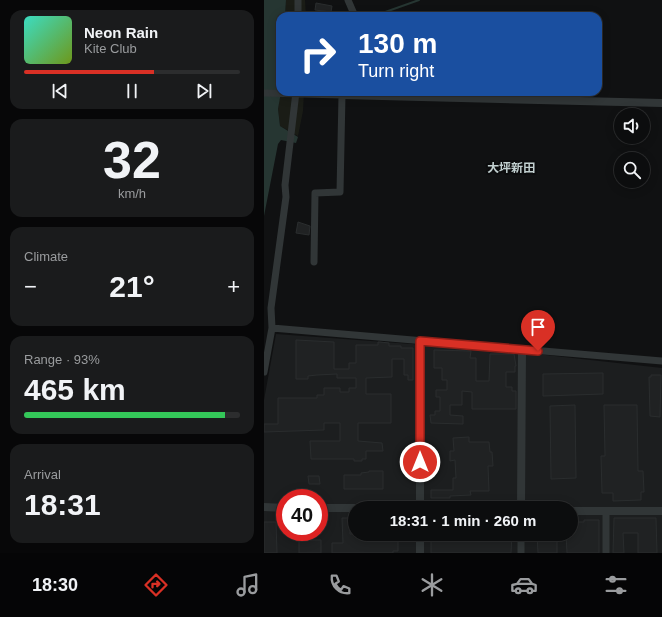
<!DOCTYPE html>
<meta charset="utf-8">
<style>
body{margin:0;font-family:Helvetica,"Noto Sans JP",sans-serif;background:#1a1b1c;color:#f1f3f6;height:100vh;display:flex;flex-direction:column;font-size:15px;white-space:nowrap}
*{box-sizing:border-box;margin:0}
p{font-size:13px;color:#9a9c9e}
.icon{flex:none;width:22px;height:22px;fill:none;stroke:currentColor;stroke-width:2;stroke-linecap:round;stroke-linejoin:round}
.map{position:relative;flex:1;overflow:hidden}
.sheet{display:flex;flex-direction:column;gap:10px;padding:10px;background:#070708;width:264px}
.sheet>*{flex:none}
.guide{position:absolute;left:12px;top:12px;width:326px;height:84px;border-radius:12px;box-shadow:0 2px 10px #0003,0 0 0 1px #2c2d2e;background:#1a4fa0;color:#fff;overflow:hidden}
.fabs{position:absolute;left:350px;top:108px;display:grid;gap:8px}
.fabs a{display:grid;place-items:center;width:36px;height:36px;border-radius:50%;background:#0c0d0e;box-shadow:0 2px 10px #0003,0 0 0 1px #2c2d2e;font-size:20px}
.speed{position:absolute;left:12px;top:489px;display:flex;gap:8px;font-size:20px;font-weight:700;text-align:center}
.speed>*{display:grid;place-content:center;width:52px;height:52px;border-radius:50%;background:#0c0d0e;box-shadow:0 2px 10px #0003,0 0 0 1px #2c2d2e;line-height:1}
.speed .limit{border:6px solid #d22;background:#fff;color:#111}
.pin{position:absolute;display:grid;place-items:center;width:34px;height:34px;color:#fff;margin:-41px -17px;border-radius:50% 50% 50% 0;rotate:-45deg;box-shadow:0 0 4px #0007}
.pin .icon{rotate:45deg}
.me{position:absolute;width:44px;margin:-22px;rotate:0deg;stroke-linejoin:round;filter:drop-shadow(0 0 3px #0008)}
.turn{display:flex;align-items:center;gap:14px;height:84px;padding:0 16px;font-size:18px}
.turn .icon{width:52px;height:52px;stroke-width:2.5}
.turn b{display:block;font-size:28px;line-height:34px}
.big{font-size:30px;font-weight:700;line-height:1.1}
.sheet .card{flex:1;display:flex;flex-direction:column;justify-content:center;gap:6px;min-width:0;padding:0 14px;border-radius:12px;background:#1a1b1c}
.sheet .dial{align-items:center;gap:0}
.dial b{font-size:52px;line-height:1}
.song{display:flex;align-items:center;gap:12px}
.cover{width:48px;height:48px;border-radius:6px;background:linear-gradient(135deg,hsl(170 70% 55%),hsl(80 70% 35%))}
.played{height:4px;border-radius:2px;background:linear-gradient(90deg,#d93025 60%,#2c2d2e 60%)}
.keys{display:flex;justify-content:space-around;direction:ltr}
.heat{display:flex;justify-content:space-between;align-items:center;font-size:22px;direction:ltr}
.charge{height:6px;border-radius:3px;background:linear-gradient(90deg,#34c759 93%,#2c2d2e 0)}
.trip{position:absolute;left:84px;top:501px;width:230px;height:40px;border-radius:20px;background:#0c0d0e;box-shadow:0 2px 10px #0003,0 0 0 1px #2c2d2e;font-weight:700;line-height:40px;text-align:center}
.menu{display:flex;height:64px;justify-content:space-around;align-items:center;background:#050506;color:#9a9c9e}
.menu .icon{width:28px;height:28px}
.menu .selected{color:#d93025}
.menu b{font-size:18px;color:#f1f3f6}
main{display:flex;flex:1;min-height:0}
.map>svg:first-child{display:block}
</style>
<main>
<section class="sheet">
<div class="card">
<div class="song"><i class="cover"></i><div><b>Neon Rain</b><p>Kite Club</p></div></div>
<div class="played"></div>
<div class="keys"><svg class="icon" aria-label="previous" viewBox="0 0 24 24"><path d="M18 5L8 12l10 7zM5 5v14"/></svg><svg class="icon" aria-label="pause" viewBox="0 0 24 24"><path d="M8 5v14M16 5v14"/></svg><svg class="icon" aria-label="next" viewBox="0 0 24 24"><path d="M6 5l10 7-10 7zM19 5v14"/></svg></div>
</div>
<div class="card dial"><b>32</b><p>km/h</p></div>
<div class="card"><p>Climate</p>
<div class="heat"><a>−</a><b class="big">21°</b><a>+</a></div>
</div>
<div class="card"><p>Range · 93%</p><b class="big">465 km</b><div class="charge"></div></div>
<div class="card"><p>Arrival</p><b class="big">18:31</b></div>
</section>
<div class="map">
<svg width="398" height="553" viewBox="0 0 398 553">
<rect width="100%" height="100%" fill="#101112"/>
<path fill="#1c1e1f" fill-rule="evenodd" d="M12,334l243,18 143,16v185h-398v-153zM21,498h34v34h-34zM91,508h216v26h-216z"/>
<path fill="#1a1c16" d="M22,0h19l1,16h-21z
M16,92h24l-1,19 -5,25 -18,-10 -2,-17z"/>
<path fill="#263632" d="M0,0h22l-1,16h-5l1,76 -3,17 2,17 18,11 -2,6 -15,-3 -3,4 -14,72z"/>
<g fill="none" stroke-linecap="round" stroke-linejoin="round">
<path stroke="#263632" stroke-width="2" d="M110,16l45,-16"/>
</g>
<path fill="#202223" stroke="#2a2d2e" d="M52,3l16,3 -1,6 -16,-2z
M34,222l12,4 -1,9 -13,-2z
M32,340l38,2v27h15v-6h7v-18h22v-3h2l9,1v3h12v2h12v32h-5v-5h-4v-16h-12v18l-26,1v16h25v29h-33v18l24,2 1,8h-17v8h-4v2h-8v-2h-43l-1,-18h30v-18h-16v7l-60,2v-8h14v-26h39v-3h7v-7h16v4h9v-4h7v-10h-19v-4l-20,1 -9,1v3h-12z
M170,350l37,1 -1,7h6v23h13l1,-27h24l2,12h-1v6h-9v15h6v4h4v18h-44v-17l-10,-1v14h-12v10l13,1v8l-32,-1 -1,-8h5v-4h5v-14h-4v-7h11v-10h-5v-12h-8z
M339,373v21l-60,2v-22z
M387,375h10l-1,42 -10,-1 -1,-39h2z
M311,405l1,73 -25,1 -1,-73z
M340,405h33l1,66h5l1,21h-3v8l-28,1v-8h-11l-1,-37h4z
M205,437v5h20l1,10h2l1,14h-5l1,25h-19l1,4 -21,1v2h-19v-8h22v-12h3l-1,-18 -5,1v-10h4l-1,-13z
M105,471h14v18h-39v-14h17v-2l8,-1z
M44,476h11l1,8h-11z
M78,518h8v16h48v17h-5v2h-61v-10h11z
M350,518h42l1,35h-19v-20h-15l1,20h-11z
M320,520h15v33h-32l-1,-19h5v-12h13z
M0,522h12l1,31h-13z
M210,534h38l-1,19h-80v-12h43z
M273,534h20v19h-19z
M35,540h22v13h-22z"/>
<g fill="none" stroke-linecap="round" stroke-linejoin="round">
<path stroke="#313637" stroke-width="7" d="M84,0l6,14 -1,2
M34,16v-16
M0,93l78,2 -2,97 -25,1 -1,69
M8,328l390,33
M0,372l8,-44 -1,-20 15,-111 -1,-12 11,-93
M257,553v-19
M342,553v-42"/>
<path stroke="#313637" stroke-width="8" d="M78,95l320,8
M0,507l21,1
M55,508h36
M156,508v-167
M257,508l1,-159
M307,511h91
M156,553v-19"/>
</g>
<g fill="none" stroke-linecap="round" stroke-linejoin="round">
<g stroke="#8d1f18" stroke-width="10">
<path id="route" d="M156,462v-121l118,10"/>
</g>
<use href="#route" stroke="#d93025" stroke-width="7"/>
</g>
<g text-anchor="middle" dominant-baseline="central" stroke-width="4" stroke-linejoin="round" paint-order="stroke">
<g font-size="12" font-weight="bold" fill="#c1cfcf" stroke="#0b0c0d">
<text x="247" y="168">大坪新田</text>
</g>
</g>
</svg>
<div class="fabs">
<a><svg class="icon" aria-label="sound" viewBox="0 0 24 24"><path d="M4 9h4l5-4v14l-5-4H4zM17 9q2 3 0 6"/></svg></a>
<a><svg class="icon" aria-label="search" viewBox="0 0 24 24"><circle cx="10" cy="10" r="6"/><path d="M15 15l6 6"/></svg></a>
</div>
<div class="speed"><div class="limit">40</div></div>
<div class="pin" style="left:274px;top:351px;background:#d93025"><svg class="icon" aria-label="arrive" viewBox="0 0 24 24"><path d="M6 21V4h12l-3 4 3 4H6"/></svg></div>
<svg class="me" style="left:156px;top:462px" viewBox="-20 -20 40 40"><circle r="17" fill="#d93025" stroke="#fff" stroke-width="3"/><path d="M0-11L8 9 0 5-8 9z" fill="#fff"/></svg>
<div class="trip">18:31 · 1 min · 260 m</div>
<div class="guide">
<div class="turn"><svg class="icon" aria-label="right" viewBox="0 0 24 24"><path d="M7 20v-9h11M14 6l5 5-5 5"/></svg><div><b>130 m</b>Turn right</div></div>
</div>
</div>
</main>
<nav class="menu">
<b>18:30</b>
<svg class="icon selected" aria-label="directions" viewBox="0 0 24 24"><path d="M12 3l9 9-9 9-9-9zM9 14v-3h6M13 9l2 2-2 2"/></svg>
<svg class="icon" aria-label="music" viewBox="0 0 24 24"><path d="M9 18V5l10-2v13"/><circle cx="6" cy="18" r="3"/><circle cx="16" cy="16" r="3"/></svg>
<svg class="icon" aria-label="phone" viewBox="0 0 24 24"><path d="M5 4h4l2 5-3 2q2 4 5 5l2-3 5 2v4C11 20 4 13 5 4z"/></svg>
<svg class="icon" aria-label="climate" viewBox="0 0 24 24"><path d="M12 3v18M4 7l16 10M4 17L20 7"/></svg>
<svg class="icon" aria-label="car" viewBox="0 0 24 24"><path d="M5 17H2v-5l4-1 3-4h7l3 4 3 1v5h-3M9 17h6M6 11h13"/><circle cx="7" cy="17" r="2"/><circle cx="17" cy="17" r="2"/></svg>
<svg class="icon" aria-label="filters" viewBox="0 0 24 24"><path d="M4 7h16M4 17h16"/><circle cx="9" cy="7" r="2"/><circle cx="15" cy="17" r="2"/></svg>
</nav>
